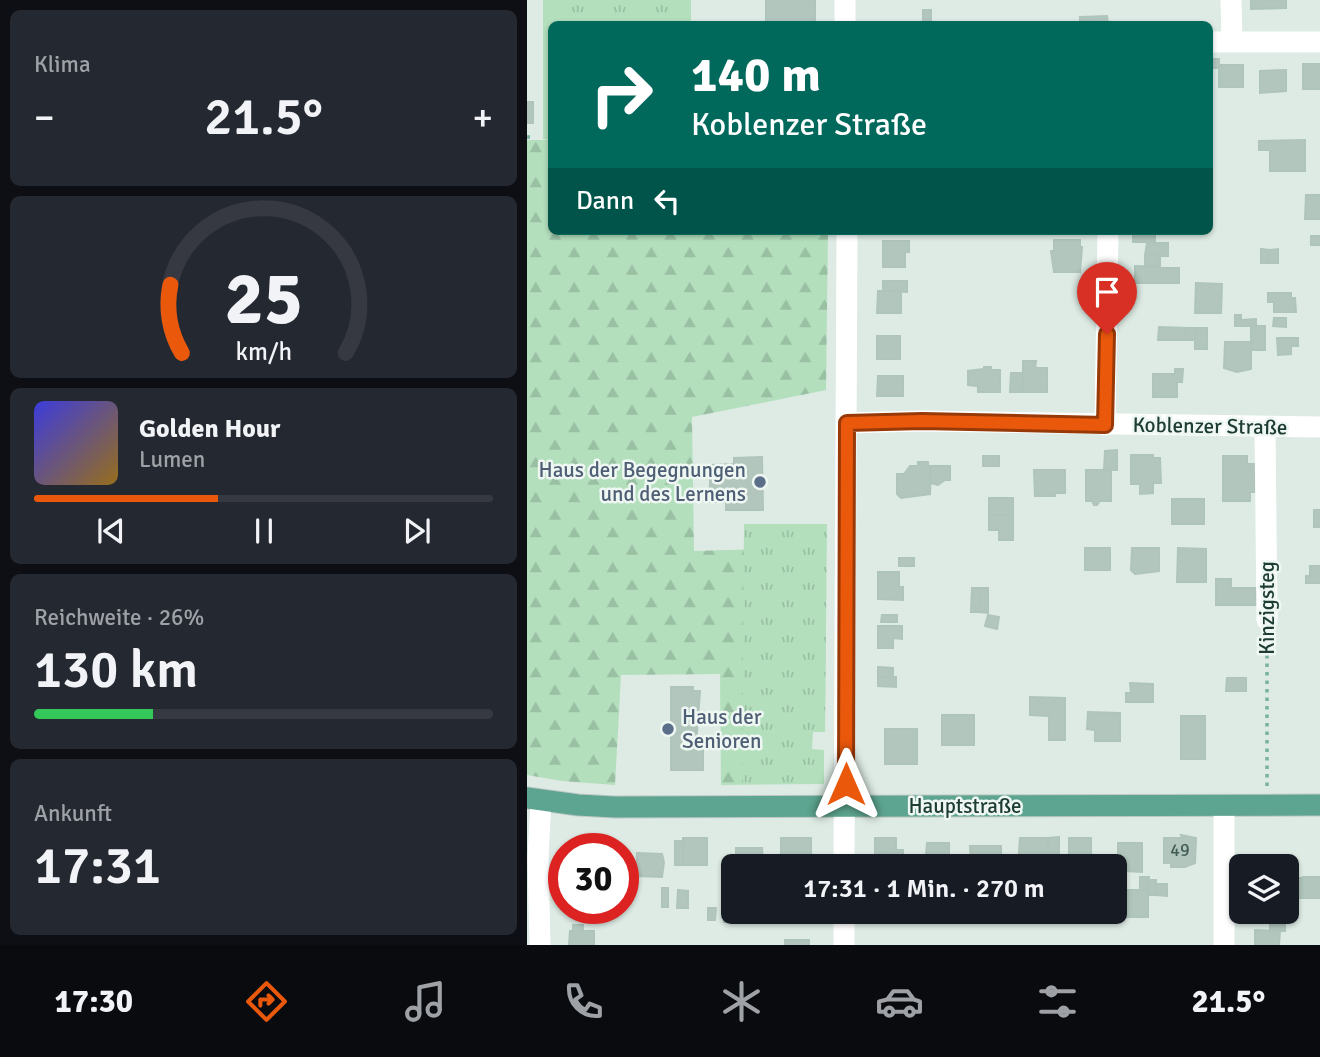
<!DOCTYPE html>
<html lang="de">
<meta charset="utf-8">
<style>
body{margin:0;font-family:Signika,sans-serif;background:#242831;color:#f1f3f6;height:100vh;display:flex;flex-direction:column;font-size:26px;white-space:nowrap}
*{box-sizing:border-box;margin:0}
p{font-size:23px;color:#9ea1a6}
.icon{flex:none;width:38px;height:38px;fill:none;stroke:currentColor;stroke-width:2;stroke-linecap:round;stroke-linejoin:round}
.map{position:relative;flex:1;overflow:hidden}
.panel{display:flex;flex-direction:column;gap:10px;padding:10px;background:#0d0f14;width:527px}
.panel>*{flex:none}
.top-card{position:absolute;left:21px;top:21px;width:665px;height:214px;border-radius:10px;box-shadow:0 2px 5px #0004;background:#00695c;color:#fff;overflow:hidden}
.fabs{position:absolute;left:702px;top:854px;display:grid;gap:14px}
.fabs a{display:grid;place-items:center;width:70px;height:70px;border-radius:10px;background:#171b24;box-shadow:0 2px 5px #0004;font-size:35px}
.speed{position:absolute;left:21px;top:833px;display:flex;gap:14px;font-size:35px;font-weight:700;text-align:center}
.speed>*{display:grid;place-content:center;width:91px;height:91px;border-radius:50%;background:#171b24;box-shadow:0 2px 5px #0004;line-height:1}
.speed .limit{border:10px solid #d22;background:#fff;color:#111}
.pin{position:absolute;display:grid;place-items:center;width:60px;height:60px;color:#fff;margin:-72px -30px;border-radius:50% 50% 50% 0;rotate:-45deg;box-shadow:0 0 7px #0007}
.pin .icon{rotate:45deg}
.me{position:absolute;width:77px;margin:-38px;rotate:0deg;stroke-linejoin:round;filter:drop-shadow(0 0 5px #0008)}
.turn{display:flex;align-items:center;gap:24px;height:147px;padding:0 28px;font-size:32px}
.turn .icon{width:91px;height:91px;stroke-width:2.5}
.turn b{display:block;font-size:49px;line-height:60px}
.then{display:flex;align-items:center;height:66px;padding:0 28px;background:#0003;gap:14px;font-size:26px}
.big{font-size:52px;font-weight:600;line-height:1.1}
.panel .widget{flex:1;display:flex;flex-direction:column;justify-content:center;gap:10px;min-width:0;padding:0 24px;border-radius:10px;background:#242831}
.panel .dial{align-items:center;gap:0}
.dial svg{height:182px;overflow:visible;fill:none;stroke:#363941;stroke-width:7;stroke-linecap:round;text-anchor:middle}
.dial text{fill:#f1f3f6;stroke:none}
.song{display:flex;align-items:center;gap:21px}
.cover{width:84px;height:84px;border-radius:10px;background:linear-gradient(135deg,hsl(240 70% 55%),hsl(40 70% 35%))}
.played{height:7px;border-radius:4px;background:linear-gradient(90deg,#ea580c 40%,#363941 40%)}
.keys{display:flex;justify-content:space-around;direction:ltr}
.heat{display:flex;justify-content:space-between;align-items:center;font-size:38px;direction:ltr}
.charge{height:10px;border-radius:5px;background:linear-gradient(90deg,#34c759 26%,#363941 0)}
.trip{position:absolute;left:194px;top:854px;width:406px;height:70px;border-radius:10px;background:#171b24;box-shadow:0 2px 5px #0004;font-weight:600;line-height:70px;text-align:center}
.menu{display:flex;height:112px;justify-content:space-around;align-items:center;background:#090b0e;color:#9ea1a6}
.menu .icon{width:49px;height:49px}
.menu .current{color:#ea580c}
.menu b{font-size:32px;color:#f1f3f6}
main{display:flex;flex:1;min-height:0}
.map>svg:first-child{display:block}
</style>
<main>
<section class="panel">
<div class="widget"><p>Klima</p>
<div class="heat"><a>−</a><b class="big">21.5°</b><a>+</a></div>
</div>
<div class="widget dial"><svg viewBox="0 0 100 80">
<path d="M14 69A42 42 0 1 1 86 69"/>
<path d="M14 69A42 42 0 0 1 9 39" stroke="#ea580c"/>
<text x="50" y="56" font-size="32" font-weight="700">25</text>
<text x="50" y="72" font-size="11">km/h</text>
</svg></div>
<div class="widget">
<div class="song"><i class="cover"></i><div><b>Golden Hour</b><p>Lumen</p></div></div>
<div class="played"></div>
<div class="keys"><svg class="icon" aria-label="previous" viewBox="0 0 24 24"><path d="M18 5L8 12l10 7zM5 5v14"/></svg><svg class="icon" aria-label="pause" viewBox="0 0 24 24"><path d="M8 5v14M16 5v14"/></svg><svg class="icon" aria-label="next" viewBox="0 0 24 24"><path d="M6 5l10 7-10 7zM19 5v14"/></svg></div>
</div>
<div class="widget"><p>Reichweite · 26%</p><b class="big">130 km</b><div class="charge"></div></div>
<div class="widget"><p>Ankunft</p><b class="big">17:31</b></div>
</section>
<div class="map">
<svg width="794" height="945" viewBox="0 0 794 945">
<defs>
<pattern id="forest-firs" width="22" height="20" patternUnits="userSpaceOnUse" patternTransform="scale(1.75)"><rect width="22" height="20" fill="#b3dfbd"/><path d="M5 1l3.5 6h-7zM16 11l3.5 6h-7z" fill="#9ac0a3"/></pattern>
<pattern id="park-tufts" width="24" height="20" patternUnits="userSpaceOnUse" patternTransform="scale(1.75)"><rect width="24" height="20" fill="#b3dfbd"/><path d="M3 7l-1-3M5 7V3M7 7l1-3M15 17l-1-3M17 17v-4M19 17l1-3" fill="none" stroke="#9ac0a3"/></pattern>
</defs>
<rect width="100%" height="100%" fill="#ddebe4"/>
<path fill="url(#forest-firs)" d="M0,140h24v91h277l-2,159 -134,27 2,134 132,-4 -1,185h-12l-1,17 12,1v34l-103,1 -1,-111 -99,1 -6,110 -53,-4 -35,-6z"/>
<path fill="url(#park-tufts)" d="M16,0h148v24h-140v116l-8,-1z
M217,524h83l-2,208h-13v18h12v34h-82z"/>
<path fill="#b2c6bd" stroke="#afc5bb" stroke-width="2" d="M239,0h49v24h-49z
M724,0h35v8l-35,1z
M396,10h8v14h-8z
M580,16l1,8h-28v-7z
M682,59h10v9h-10z
M776,64h18v25h-18z
M692,65h24v22h-24z
M759,70v21l-26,2v-22z
M0,102h6v21h-6z
M778,140v31h-35v-21h-11v-9z
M779,195h15v24h-16z
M606,231h22v11h-22z
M784,236h10v9h-10z
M527,240h26v7h2l-2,25h-26l-3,-21h3z
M356,241h26v11h-4v15h-22z
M620,243h21v13l-23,-1z
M734,249l8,1v13h-8z
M751,249v14h-9v-13z
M618,255l15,1v10h-15z
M608,266l44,2v15h-44z
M356,281h24v11l-24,-1z
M669,283l26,1 -1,29h-26z
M351,291h23v22h-24z
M741,293h23v5h4l1,14h-22v-10h-6z
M708,315h6v5l15,-1v7h-21z
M747,318h12v9l-13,-1z
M724,326h14v24h-14z
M632,327l27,1v12h-28z
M659,328h9v12h-9z
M668,328h12v21h-12z
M350,336h23v23h-23z
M750,338h21v8h-7v8l-13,1z
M698,342h26v27l-14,3 -13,-4z
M496,361h13l-1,7h12v24h-24z
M457,367h7v3h9v22h-22v-6l-10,-1v-14l16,-2z
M648,369h8l-1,13h-5v15h-24v-23h22z
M484,373h12l-2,19h-11z
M351,376h25v20h-26z
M590,450v20h-13l1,-19z
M604,455h22v3h7l1,25h-8v10l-13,1v-10h-9z
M456,456h16v10h-16z
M696,456h24v8h8v28h-5v9h-27z
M235,457l1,53h-37v-8h-16v-37l24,-1v-6z
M391,462h10v4h3l-1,28 -29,4 -4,-4v-20h7l6,-8h8z
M404,466h19v14h-5l-7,5 -8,-2z
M507,470h31v23h-10v3h-20z
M559,470h25v31h-11l-3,4h-3l-2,-4h-6z
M462,498h24v17h-24z
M645,499h32v25h-32z
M787,510h7v17h-7z
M462,515h24v25h-14v-10h-10z
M558,548h25v22h-25z
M605,548h27v23l-24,3 -4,-4z
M651,548l28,1v33h-29z
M372,558h15v8h-15z
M783,566h11v17h-15v-7h4z
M351,572h21v15h4v13l-25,-1z
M689,579h15v9h25v17h-40z
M445,588h8l-1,24h-8z
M453,588h8v25l-9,-1z
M355,615h15v7h-16z
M461,615l11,2 -2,12 -12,-3z
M351,626h24v13l-9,-1v10h-15z
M351,667l15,1v9h-15z
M351,677h18v10l-18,-1z
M700,678h19v13h-20z
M603,683l23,1v18h-27v-9h5z
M144,687h22v4h7l-3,41 -26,1z
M503,697l35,1v42h-16v-24l-19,-1z
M561,712l32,1v28h-25v-11l-8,-1z
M415,715h32v30h-32z
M654,716h24v43h-24z
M358,729h32v35h-32z
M170,732v15h6v23h-32v-37z
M654,835l15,3 -1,25 -10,4h-14v-4h-7v-25h18z
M532,837v17h-11v-16z
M156,838h24v27h-24z
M254,838h30v28l-30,-1z
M348,838h21v12h7v12h-19v4h-9z
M493,838h28v26l-30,2z
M542,838h22v23h-22z
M148,841h8v24h-8z
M400,843h22v16h4v7h-28z
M591,843h24v29l-17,-1v-6h-7z
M443,846h31v20h-30z
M209,848h26l1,18h-27z
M110,853l25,1 2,8 -2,15 -26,-1z
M613,877h9l-1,13h-8z
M776,877h18v21h-17z
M768,878h8l1,20h-8z
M622,880h7v15h-7z
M629,884h11v12l-11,-1z
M135,888h6v19h-6z
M151,890l10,1v17h-11z
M588,890h17v27h-17z
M605,890h16v27h-16z
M197,904h9l1,17 -10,1z
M181,908h8l-1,12h-7z
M207,912h11v10l-11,-1z
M743,919h15v12h-15z
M46,925h10v6h11v14h-25l1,-14h3z
M728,930l25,1 -1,14h-24z
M258,940h24v5h-24z"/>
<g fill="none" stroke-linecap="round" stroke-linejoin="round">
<g stroke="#c0c8c6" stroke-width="23">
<path id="major" d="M0,798l51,7 37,2 706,-2"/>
</g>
<path stroke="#7ab29f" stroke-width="3.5" stroke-dasharray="3.5 5" stroke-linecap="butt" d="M0,137h3
M740,786v-150"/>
<path stroke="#fff" stroke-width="21" d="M318,0v24
M704,0l1,42
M682,42h112
M320,423l75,-2 399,6
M578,425l3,-194
M738,427l2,193
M317,866l3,-635
M13,945l-2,-87 3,-57
M317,945v-33
M697,945v-139"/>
<use href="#major" stroke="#5da590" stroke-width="21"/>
</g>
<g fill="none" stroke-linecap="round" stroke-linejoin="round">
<g stroke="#983908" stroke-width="18">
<path id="route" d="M319,784l1,-361 75,-2 183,4 2,-91"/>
</g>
<use href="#route" stroke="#ea580c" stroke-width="12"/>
</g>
<g fill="#5c6f8a" stroke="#eef7f2" stroke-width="2.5">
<circle cx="233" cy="482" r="7"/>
<circle cx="141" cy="729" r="7"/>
</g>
<g text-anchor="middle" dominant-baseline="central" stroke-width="5" stroke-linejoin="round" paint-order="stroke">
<g font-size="18" fill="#425e56">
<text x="653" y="850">49</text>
</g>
<g font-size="21" fill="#1d3c33" stroke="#eef7f2">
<text transform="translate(683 426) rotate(1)">Koblenzer Straße</text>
<text transform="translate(740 608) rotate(-90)">Kinzigsteg</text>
<text x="438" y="806">Hauptstraße</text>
</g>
<g font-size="21" fill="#4e5e75" stroke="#eef7f2" text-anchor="end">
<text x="219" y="470">Haus der Begegnungen<tspan x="219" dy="24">und des Lernens</tspan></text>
<text x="155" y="717" text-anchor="start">Haus der<tspan x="155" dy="24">Senioren</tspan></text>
</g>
</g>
</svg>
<div class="fabs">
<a><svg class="icon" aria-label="layers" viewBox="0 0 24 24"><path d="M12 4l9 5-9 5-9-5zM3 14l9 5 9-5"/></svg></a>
</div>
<div class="speed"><div class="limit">30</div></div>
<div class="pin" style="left:580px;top:334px;background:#d93025"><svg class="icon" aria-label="arrive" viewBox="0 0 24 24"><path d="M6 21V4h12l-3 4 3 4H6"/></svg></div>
<svg class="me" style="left:319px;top:784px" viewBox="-20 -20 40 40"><path d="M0-17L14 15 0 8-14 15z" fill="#ea580c" stroke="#fff" stroke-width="4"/></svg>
<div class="trip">17:31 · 1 Min. · 270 m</div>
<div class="top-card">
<div class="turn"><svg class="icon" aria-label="right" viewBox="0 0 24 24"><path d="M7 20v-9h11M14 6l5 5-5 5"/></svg><div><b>140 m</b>Koblenzer Straße</div></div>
<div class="then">Dann<svg class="icon" aria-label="left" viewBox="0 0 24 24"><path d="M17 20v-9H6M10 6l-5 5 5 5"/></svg></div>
</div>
</div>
</main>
<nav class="menu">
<b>17:30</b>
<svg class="icon current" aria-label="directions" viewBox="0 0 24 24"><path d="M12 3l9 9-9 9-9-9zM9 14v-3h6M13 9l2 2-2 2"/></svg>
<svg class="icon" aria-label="music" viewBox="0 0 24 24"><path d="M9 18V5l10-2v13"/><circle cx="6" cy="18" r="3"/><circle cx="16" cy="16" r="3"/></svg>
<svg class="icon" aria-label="phone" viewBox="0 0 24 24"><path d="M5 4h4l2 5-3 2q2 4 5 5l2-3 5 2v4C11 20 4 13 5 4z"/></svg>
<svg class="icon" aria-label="climate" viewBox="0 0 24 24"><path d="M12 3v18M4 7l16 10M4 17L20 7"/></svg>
<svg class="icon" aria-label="car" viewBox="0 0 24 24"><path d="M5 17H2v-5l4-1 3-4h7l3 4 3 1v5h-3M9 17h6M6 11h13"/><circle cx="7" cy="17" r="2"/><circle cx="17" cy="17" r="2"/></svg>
<svg class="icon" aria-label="filters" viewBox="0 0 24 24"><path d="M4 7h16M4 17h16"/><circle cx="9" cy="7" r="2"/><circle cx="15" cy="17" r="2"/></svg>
<b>21.5°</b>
</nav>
